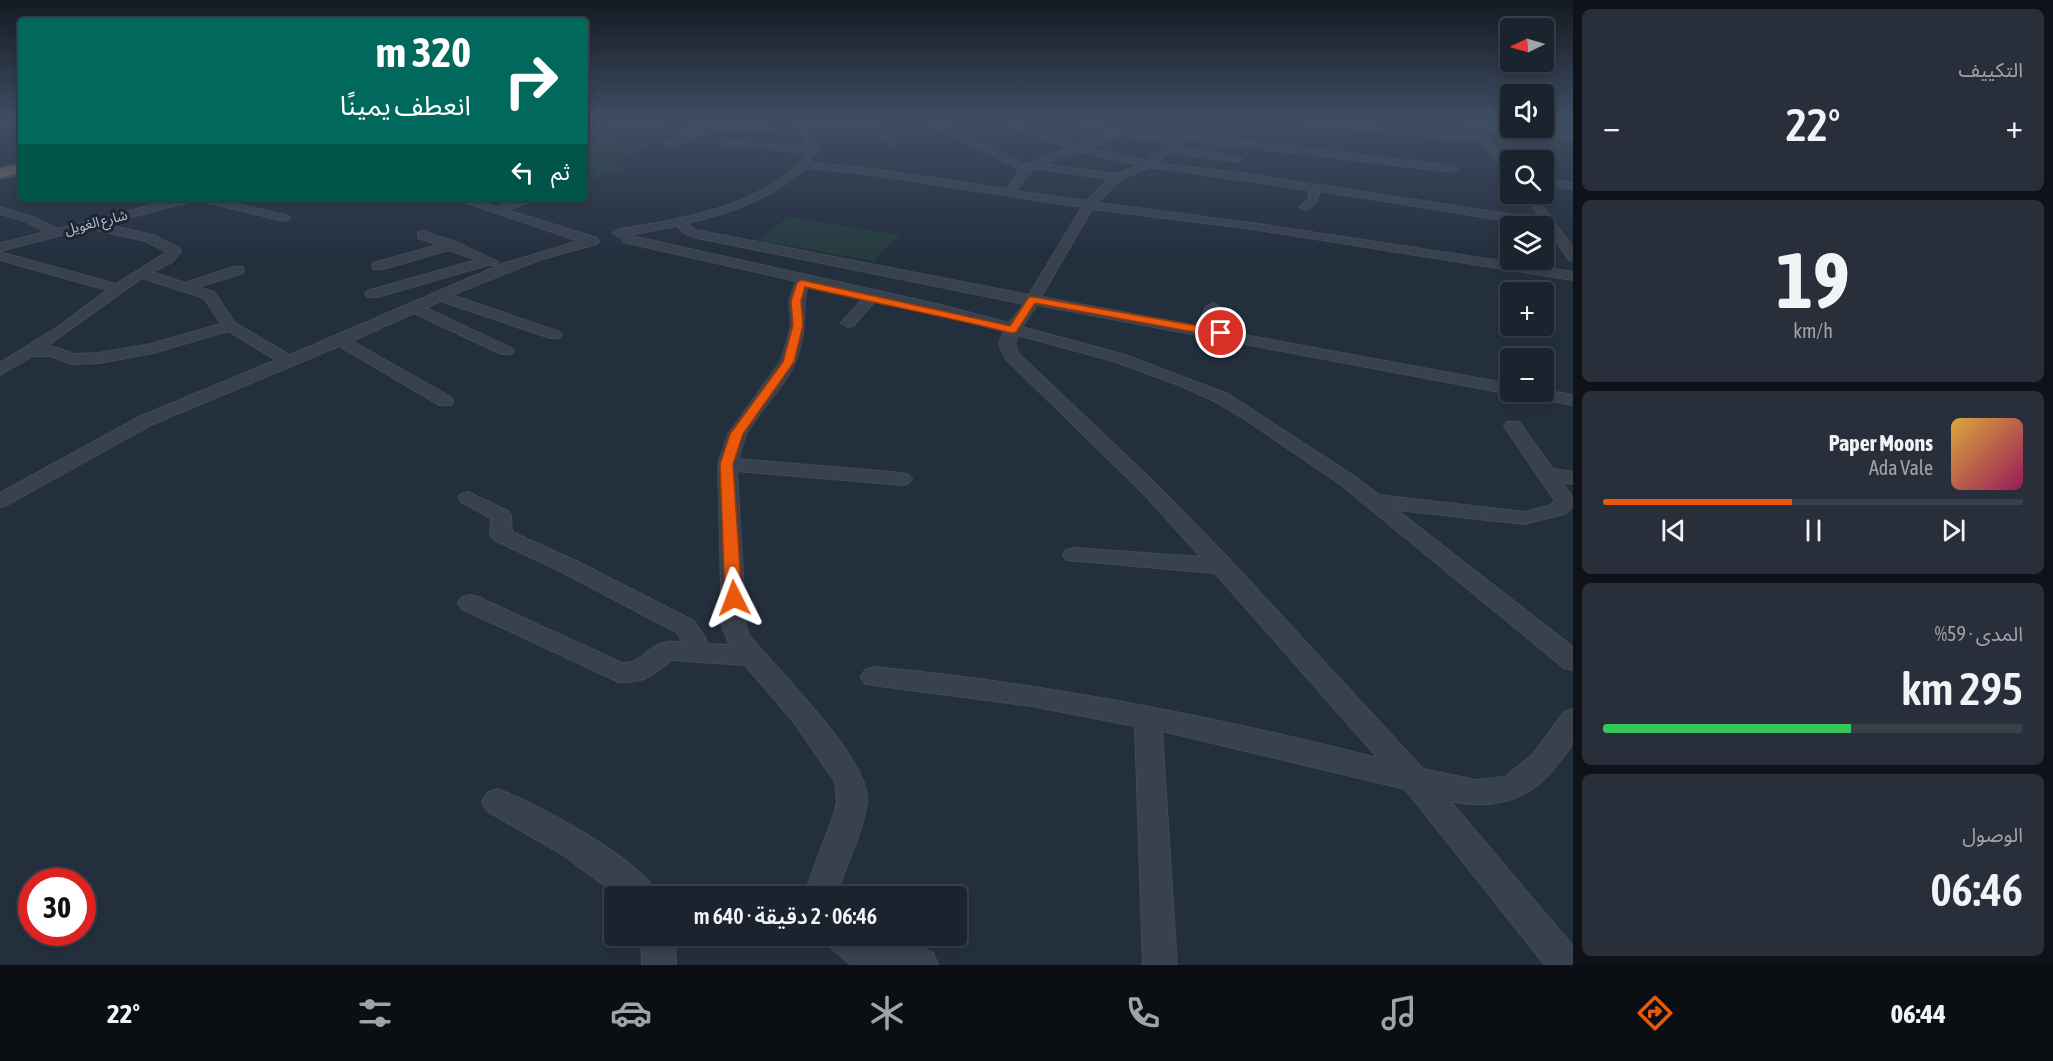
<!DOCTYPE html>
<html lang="ar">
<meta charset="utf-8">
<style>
body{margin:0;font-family:"Asap Condensed","Noto Sans Arabic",sans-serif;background:#282f3a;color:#f1f3f6;direction:rtl;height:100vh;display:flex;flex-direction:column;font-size:22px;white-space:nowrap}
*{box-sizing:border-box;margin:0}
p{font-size:20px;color:#a0a4aa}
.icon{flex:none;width:33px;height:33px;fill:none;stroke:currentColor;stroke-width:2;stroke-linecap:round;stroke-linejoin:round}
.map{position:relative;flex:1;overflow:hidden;direction:ltr}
.details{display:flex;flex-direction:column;gap:9px;padding:9px;background:#0f1319;width:480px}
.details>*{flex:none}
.banner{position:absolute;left:18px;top:18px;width:570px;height:183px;border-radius:6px;box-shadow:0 3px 9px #0003,0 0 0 2px #39404a;direction:rtl;background:#00695c;color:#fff;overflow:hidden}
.needle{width:39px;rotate:265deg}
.fabs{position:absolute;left:1500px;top:18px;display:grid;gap:12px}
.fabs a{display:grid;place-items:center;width:54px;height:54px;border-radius:6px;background:#1b232e;box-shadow:0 3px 9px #0003,0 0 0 2px #39404a;font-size:30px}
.speed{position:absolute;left:18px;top:868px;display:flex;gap:12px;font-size:30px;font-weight:700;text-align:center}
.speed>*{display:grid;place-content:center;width:78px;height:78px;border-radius:50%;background:#1b232e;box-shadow:0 3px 9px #0003,0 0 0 2px #39404a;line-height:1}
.speed .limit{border:9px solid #d22;background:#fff;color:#111}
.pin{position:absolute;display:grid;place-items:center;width:51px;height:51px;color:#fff;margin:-26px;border:3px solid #fff;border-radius:50%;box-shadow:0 2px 6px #0007}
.me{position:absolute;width:66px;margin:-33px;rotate:357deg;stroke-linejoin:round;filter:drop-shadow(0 0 4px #0008)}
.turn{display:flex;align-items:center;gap:21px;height:126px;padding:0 18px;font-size:27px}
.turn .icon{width:78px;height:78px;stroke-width:2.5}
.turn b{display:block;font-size:42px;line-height:51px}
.then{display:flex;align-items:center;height:57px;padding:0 18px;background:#0003;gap:12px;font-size:22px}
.big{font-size:45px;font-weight:600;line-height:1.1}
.details .tile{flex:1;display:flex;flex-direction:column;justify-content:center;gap:9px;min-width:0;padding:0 21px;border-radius:9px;background:#282f3a}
.details .dial{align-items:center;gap:0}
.dial b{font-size:78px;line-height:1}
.song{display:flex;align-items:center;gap:18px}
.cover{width:72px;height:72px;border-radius:9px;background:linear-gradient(135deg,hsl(40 70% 55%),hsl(330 70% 35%))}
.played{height:6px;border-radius:3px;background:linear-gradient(90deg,#ea580c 45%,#39404a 45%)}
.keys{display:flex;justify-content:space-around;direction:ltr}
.heat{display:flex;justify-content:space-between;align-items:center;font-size:33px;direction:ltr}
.charge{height:9px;border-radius:4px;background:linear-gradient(90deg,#34c759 59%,#39404a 0)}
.trip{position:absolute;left:604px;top:886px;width:363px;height:60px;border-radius:6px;background:#1b232e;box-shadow:0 3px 9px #0003,0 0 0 2px #39404a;font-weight:600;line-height:60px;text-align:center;direction:rtl}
.tabs{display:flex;height:96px;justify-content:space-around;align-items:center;background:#0b0e12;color:#a0a4aa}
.tabs .icon{width:42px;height:42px}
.tabs .selected{color:#ea580c}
.tabs b{font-size:27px;color:#f1f3f6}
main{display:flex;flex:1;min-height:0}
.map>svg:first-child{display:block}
</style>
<main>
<section class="details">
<div class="tile"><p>التكييف</p>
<div class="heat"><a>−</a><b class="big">22°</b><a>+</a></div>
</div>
<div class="tile dial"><b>19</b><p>km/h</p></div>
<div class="tile">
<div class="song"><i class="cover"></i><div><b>Paper Moons</b><p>Ada Vale</p></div></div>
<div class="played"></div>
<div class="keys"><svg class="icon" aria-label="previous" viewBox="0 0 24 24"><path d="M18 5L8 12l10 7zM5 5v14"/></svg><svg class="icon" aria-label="pause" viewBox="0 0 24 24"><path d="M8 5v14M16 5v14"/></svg><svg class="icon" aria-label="next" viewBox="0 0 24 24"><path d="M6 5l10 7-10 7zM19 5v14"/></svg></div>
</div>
<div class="tile"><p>المدى · 59%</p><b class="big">295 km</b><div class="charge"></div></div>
<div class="tile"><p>الوصول</p><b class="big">06:46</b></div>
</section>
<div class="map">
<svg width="1573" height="965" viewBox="0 0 1573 965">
<rect width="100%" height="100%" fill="#242f3e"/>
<path fill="#263c3f" d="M585,128l6,1 -3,4 61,10 -24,15 -16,4 19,7 -43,11z
M789,217l111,18 -27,26 -116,-21z"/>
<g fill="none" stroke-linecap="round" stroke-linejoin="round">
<g stroke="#414a57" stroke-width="2">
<path id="minor" d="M21,118v6l-21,1v-6z
M595,118l68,5 4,3c-10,7 -61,-1 -72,-8z
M784,118h9l6,4 60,-4h84l-7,3 89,44 42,-17 -74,-30h11l71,27 34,-12 -47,-15h12l35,10 67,10 18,-3 259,31 5,3 -5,3 -259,-31h-11l-8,7 62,8 5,3 -5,3 -68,-9 -12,10 6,1 77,9 301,46 -17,-25h10l39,54v13l-4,-1 -23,-33 -226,-36 -4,12 -10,7 -6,-3 9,-9v-8l-159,-23 -29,12 -24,24 155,20 321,49v8l-321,-51 -160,-20 -51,88 157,29 8,-19 7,-4 7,4 -8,22 298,55v8l6,1 -6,1 -473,-89 -15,22 103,28 103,39 126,82 25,19 145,17 27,-7 4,-4 -51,-75 3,-4h12l34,47 20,3v12l-11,-2 11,16v8l-8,8 -41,10 -127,-14 176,137v23l-9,-2 -224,-184 -94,-64 -30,-18 -32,-15 -71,-26 -95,-26 -3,9 4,10 139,132 73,75 192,208 53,11 29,-3 27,-22 32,-43 9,-3c0,10 0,24 0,33 -3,8 -11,16 -16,23 -27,36 -64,45 -107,36l123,145v19h-28l-140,-176 -243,-58 15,234h-34l-8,-239 -104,-20 -166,-22 -4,-7 4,-7 9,-3c170,16 338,49 504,91l-163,-185 -149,-13 -3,-5 3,-5 8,-2 127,9 -57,-63 -138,-135 -7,-15 5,-13 -127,-32 -24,27 -5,1 -7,-4 24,-27 -57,-13c-7,27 0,50 -12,77 -11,27 -35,48 -49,73 -4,8 -6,18 -9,26l164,14 7,2 3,4 -3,4 -7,2 -165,-14 9,156 3,8c27,34 121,124 118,166 -2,25 -23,71 -32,96h-32l31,-83 3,-12 -2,-20 -42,-61 -48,-56 -73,-5c-21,16 -27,23 -53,22l-157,-73 -4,-6 4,-6 8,-2 8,2 144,66c21,1 26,-19 45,-21 4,-1 10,0 15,1l-4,-10 -118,-62 -66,-31 -4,-5 1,-17 -30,-16 -3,-4 3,-4 7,-2 40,19 3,4 1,17 64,29 118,60 11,16 2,7 23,1 -8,-18 -4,-163 10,-30 52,-72 8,-24 3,-13 -2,-24 7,-20 -173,-39v-6l4,-1 314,70 68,18 15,-19 -331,-67 -10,-5 -6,-6 -58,11 -6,-4 6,-4c57,-8 152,-24 187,-76l-80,-8 -5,-3 2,-2 86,8 -5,-13c-26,-2 -55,-8 -81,-6 -19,1 -44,19 -58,18v-4l24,-11h-9v-4l43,-5 74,7zM924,121l96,49 -14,19 -147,-22 -50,-4 10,-15 -8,-15 -6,-6 59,-3 28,21 5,-3 -2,-2 -21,-16zM1120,135l51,8 -24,18 -61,-13zM1077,151l62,14 -23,9 -72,-10zM806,168l53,5 223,34 -53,88 -333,-65 -9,-7c43,-10 85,-25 119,-55zM1034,168l75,11 -23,22 -70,-10z
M1262,118h26l190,19 -3,-8 -10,-1 -1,-2 4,-3 105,11v6l-91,-10 28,35v9l-4,-1 -24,-31 -216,-22z
M1544,179l29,4v6l-29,-4z
M180,198h34l74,18 2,2 -6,3 -87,-21 -93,24 49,11 26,13 2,3 -9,11 -20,10 33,11 48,-16h10l1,3 -1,3 -45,14 16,5 21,31 55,32 212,-91 77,-23 -127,-43h16l33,10 1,-3 23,-7h16l-34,12 90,28 2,3 -2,3 -58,16 -87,35 108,37 2,3 -2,3h-10l-110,-37 -14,7 85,40 3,3 -3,3h-10l-87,-41 -62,28 99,56 2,4 -2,4h-12l-100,-59 -186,78 -146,81 -7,2v-14l141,-77 135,-56 -48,-29 -75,22 -54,10 -27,1 -21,-8h-18l-33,19v-12l59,-37 48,-36 -107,-30v-8l116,32 51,-32 -22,-11 -56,-13 -89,23v-8l46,-11 -21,-11 -25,-7v-7l33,10 25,12zM142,278l62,20 17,26 -70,20 -52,9 -25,1 -16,-6 -11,-2z
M422,231l34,11 42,20 -1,3h-9l-111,32h-10l-2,-3 2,-3 109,-31 -27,-10 -66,19h-10l-1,-3 1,-3 65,-18 -20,-7v-6z
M1544,390l29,5v10l-47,-8 -8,-5z
M497,789c39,14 146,71 162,108h-39l-57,-42 -76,-44 -5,-9 5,-9z
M641,936h34l1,29h-34z
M826,936h43l7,6c20,-8 39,2 57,11l5,12h-87l-20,-17z"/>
</g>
<g stroke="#434c59" stroke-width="4">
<path id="highway" d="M21,164v9l-21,5v-9z"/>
</g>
<use href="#minor" fill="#38414e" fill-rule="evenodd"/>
<use href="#highway" fill="#746855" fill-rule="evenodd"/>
</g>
<linearGradient id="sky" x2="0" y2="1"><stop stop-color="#141a22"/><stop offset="0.47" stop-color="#3f4d63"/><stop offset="1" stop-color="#3f4d63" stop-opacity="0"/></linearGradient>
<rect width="1573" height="253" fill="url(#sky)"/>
<path fill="#ea580c" stroke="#983908" stroke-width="1.5" d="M801,280l209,46 19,-29h4l188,33 6,3 -6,4 -186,-34 -19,29 -4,1c-68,-17 -138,-30 -207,-46l-4,14 2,24 -9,37 -51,72 -10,30 9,134 -3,4h-11l-3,-4 -5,-134 10,-30 53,-72 10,-37 -2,-24 6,-18z"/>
<g text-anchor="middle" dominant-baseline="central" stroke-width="6" stroke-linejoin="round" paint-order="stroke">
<g font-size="14" fill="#b4bcc9" stroke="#1d2633">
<text transform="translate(96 222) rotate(-14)">شارع الغويل</text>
</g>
</g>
</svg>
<div class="fabs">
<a><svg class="needle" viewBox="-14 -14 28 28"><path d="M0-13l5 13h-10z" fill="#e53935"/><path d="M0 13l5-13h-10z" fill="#a0a4aa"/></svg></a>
<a><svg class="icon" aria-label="sound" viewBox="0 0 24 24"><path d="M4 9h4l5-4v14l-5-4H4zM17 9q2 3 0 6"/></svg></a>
<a><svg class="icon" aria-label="search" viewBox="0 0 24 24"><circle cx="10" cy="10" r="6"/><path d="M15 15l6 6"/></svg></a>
<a><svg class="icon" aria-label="layers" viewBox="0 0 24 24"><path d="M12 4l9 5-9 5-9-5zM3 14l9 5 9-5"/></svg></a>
<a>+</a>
<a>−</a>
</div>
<div class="speed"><div class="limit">30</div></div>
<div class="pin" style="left:1221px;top:333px;background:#d93025"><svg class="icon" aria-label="arrive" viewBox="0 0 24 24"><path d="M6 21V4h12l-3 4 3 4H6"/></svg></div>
<svg class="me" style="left:734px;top:598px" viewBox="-20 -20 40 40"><path d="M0-17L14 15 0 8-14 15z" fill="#ea580c" stroke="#fff" stroke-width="4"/></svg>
<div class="trip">06:46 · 2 دقيقة · 640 m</div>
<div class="banner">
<div class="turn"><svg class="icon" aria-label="right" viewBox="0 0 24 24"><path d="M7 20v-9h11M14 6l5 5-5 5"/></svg><div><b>320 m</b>انعطف يمينًا</div></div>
<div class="then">ثم<svg class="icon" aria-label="left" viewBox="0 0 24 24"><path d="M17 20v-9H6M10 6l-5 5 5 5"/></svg></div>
</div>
</div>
</main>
<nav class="tabs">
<b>06:44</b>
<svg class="icon selected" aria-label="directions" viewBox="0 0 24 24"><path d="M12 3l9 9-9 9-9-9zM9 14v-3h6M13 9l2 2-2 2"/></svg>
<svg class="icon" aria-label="music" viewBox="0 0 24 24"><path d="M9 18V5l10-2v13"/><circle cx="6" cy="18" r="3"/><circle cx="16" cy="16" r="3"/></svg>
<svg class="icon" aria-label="phone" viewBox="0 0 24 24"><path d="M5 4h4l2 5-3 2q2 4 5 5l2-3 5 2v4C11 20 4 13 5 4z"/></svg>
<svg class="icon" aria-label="climate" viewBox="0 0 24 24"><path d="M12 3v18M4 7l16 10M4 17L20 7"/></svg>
<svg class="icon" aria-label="car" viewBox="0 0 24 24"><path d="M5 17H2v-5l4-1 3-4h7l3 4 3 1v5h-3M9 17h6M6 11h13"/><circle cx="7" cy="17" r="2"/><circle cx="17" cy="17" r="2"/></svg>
<svg class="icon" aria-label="filters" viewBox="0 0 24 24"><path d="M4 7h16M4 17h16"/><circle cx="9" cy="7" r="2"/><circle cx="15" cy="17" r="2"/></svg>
<b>22°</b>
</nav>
